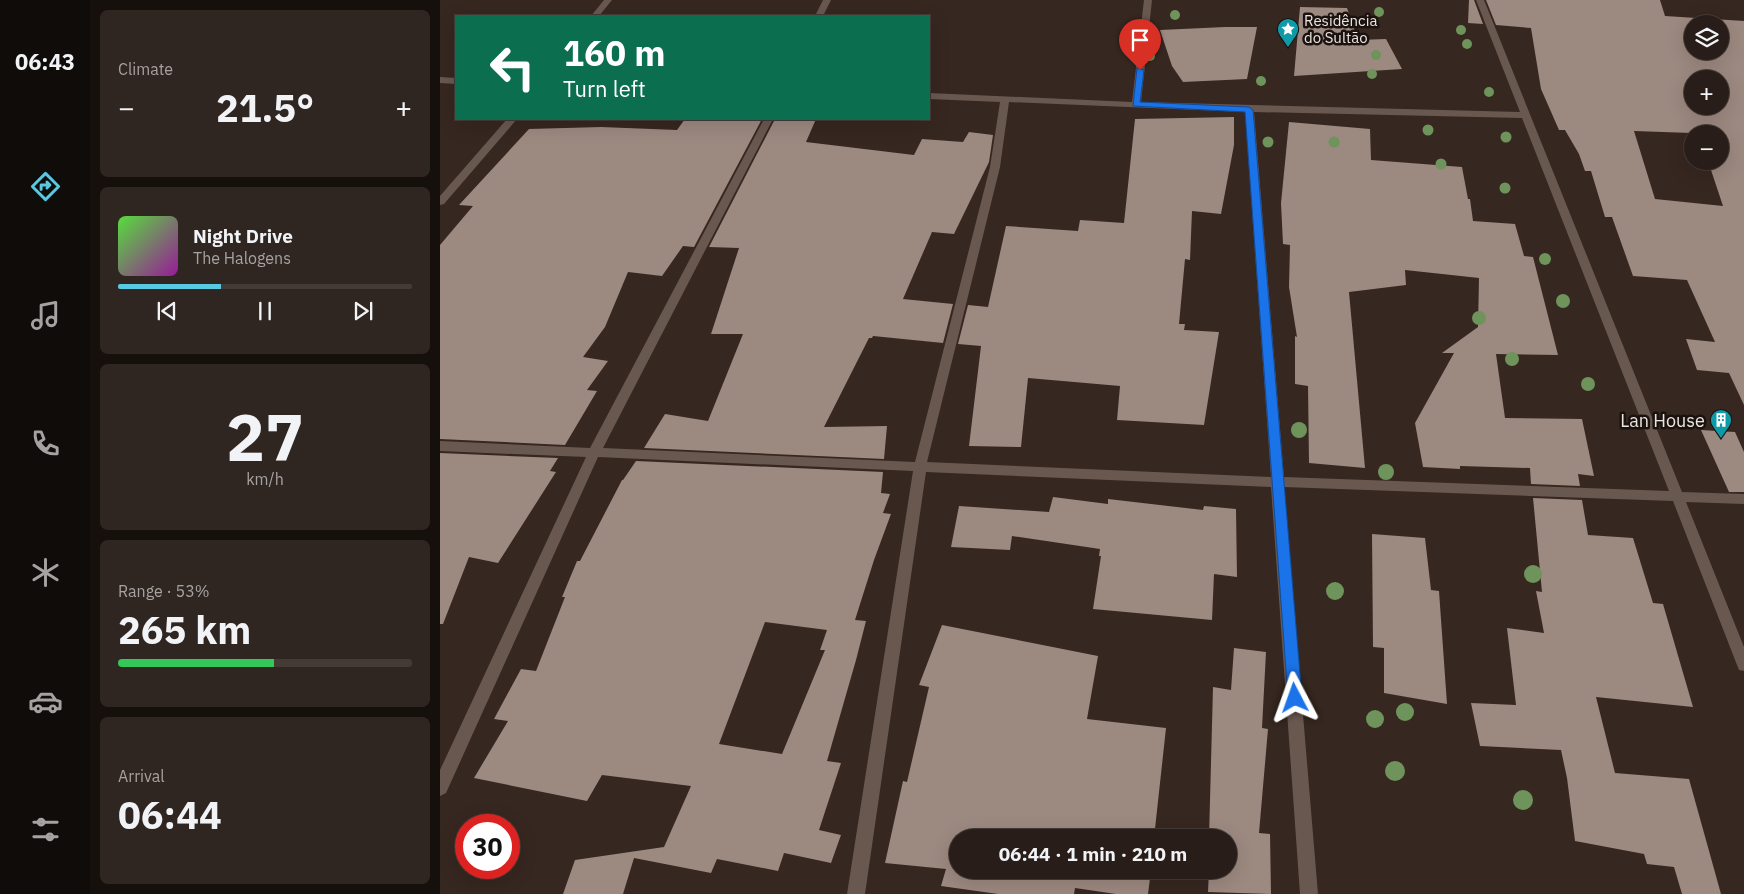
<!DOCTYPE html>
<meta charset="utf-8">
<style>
body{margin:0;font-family:"IBM Plex Sans",sans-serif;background:#302621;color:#f1f3f6;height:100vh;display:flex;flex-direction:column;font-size:19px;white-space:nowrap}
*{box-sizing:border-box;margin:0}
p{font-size:16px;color:#a5a2a2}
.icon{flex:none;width:28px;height:28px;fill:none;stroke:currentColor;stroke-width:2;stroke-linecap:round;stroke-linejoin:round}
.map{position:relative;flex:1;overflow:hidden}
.details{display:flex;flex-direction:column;gap:10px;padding:10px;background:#16100d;width:350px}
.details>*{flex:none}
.guide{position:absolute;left:15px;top:15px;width:475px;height:105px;border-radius:0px;box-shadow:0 5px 20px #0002,0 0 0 1px #443b37;background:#0b6e4f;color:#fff;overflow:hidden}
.controls{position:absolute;left:1244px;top:15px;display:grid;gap:10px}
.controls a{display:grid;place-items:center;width:45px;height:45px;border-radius:50%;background:#281d18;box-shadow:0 5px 20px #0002,0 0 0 1px #443b37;font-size:25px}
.speed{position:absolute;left:15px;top:814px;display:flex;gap:10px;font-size:25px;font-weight:700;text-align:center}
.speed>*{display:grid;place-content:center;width:65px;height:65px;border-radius:50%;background:#281d18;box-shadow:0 5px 20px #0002,0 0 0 1px #443b37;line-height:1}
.speed .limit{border:8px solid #d22;background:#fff;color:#111}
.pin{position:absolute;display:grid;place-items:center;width:42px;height:42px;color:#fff;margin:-51px -21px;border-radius:50% 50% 50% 0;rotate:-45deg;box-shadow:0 0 5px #0007}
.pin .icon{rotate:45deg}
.me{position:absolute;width:55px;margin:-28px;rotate:356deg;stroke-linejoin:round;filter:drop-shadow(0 0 4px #0008)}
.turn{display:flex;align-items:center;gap:18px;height:105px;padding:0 25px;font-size:22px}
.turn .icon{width:65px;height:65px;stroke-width:2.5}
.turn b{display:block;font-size:35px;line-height:42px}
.big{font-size:38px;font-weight:800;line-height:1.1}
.details .tile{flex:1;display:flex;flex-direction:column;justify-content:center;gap:8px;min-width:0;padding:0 18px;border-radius:8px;background:#302621}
.details .dial{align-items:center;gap:0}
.dial b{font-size:65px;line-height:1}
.song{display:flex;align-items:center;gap:15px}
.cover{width:60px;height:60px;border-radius:8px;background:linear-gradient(135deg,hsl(110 70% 55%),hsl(300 70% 35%))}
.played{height:5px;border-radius:2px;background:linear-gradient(90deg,#57c9e3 35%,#443b37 35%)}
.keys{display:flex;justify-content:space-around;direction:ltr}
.heat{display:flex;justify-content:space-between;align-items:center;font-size:28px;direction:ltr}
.charge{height:8px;border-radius:4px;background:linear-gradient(90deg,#34c759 53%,#443b37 0)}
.trip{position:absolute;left:509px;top:829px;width:288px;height:50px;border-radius:25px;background:#281d18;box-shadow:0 5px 20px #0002,0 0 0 1px #443b37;font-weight:800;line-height:50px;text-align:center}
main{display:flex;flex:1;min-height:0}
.menu{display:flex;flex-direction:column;width:90px;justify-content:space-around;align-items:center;background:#100c0a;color:#a5a2a2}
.menu .icon{width:35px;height:35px}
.menu .active{color:#57c9e3}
.menu b{font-size:22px;color:#f1f3f6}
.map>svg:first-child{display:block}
</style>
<main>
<nav class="menu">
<b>06:43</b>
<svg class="icon active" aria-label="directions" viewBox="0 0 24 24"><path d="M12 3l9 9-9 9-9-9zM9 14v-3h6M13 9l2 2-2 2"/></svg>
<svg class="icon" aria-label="music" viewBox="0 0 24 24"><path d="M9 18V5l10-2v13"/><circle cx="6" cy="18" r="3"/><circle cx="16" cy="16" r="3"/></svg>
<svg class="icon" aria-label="phone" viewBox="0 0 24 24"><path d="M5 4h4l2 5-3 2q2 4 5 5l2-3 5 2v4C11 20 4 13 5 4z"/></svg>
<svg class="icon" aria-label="climate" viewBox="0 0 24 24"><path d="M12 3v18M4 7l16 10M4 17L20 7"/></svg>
<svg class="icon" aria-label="car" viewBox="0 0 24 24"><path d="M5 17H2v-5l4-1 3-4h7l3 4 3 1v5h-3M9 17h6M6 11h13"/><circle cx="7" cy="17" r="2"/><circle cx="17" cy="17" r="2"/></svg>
<svg class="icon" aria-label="filters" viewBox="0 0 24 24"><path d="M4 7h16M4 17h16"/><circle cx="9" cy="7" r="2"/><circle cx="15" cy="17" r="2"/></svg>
</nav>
<section class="details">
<div class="tile"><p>Climate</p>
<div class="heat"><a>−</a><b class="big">21.5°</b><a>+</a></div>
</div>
<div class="tile">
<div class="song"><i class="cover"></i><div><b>Night Drive</b><p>The Halogens</p></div></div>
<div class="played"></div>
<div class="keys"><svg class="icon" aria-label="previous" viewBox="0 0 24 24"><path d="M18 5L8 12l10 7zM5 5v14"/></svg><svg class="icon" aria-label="pause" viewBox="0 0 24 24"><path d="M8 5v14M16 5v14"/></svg><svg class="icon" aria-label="next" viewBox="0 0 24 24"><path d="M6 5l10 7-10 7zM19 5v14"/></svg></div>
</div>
<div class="tile dial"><b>27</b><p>km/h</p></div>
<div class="tile"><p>Range · 53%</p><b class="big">265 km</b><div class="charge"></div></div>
<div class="tile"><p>Arrival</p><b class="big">06:44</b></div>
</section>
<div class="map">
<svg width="1304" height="894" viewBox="0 0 1304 894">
<rect width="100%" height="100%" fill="#362720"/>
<path fill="#9c8980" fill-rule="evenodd" d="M1029,0h5l9,24 -15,-1z
M1046,0h174l5,16 79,5v384l-15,-32 -32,-3 -11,-31 29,3 -28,-62 -54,-4 -21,-59h-7l-14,-46h-6l-6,-17 -14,-24h-6l-18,-41 -10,-61 -35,-3zM1252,24h28v27h-28zM1252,79h28v27h-28zM1194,131l86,3v27h-12l15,45 -68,-7z
M860,7l47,1 11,32 28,-1 16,30 -108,7z
M785,27h32l-10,52 -64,3 -11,-16 -12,-36z
M794,117v28l-13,69 -29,-3 -2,49 -5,-1 -6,65h6l-1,6 35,2 -15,93 -87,-5 3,-34 -92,-8 -7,69 -52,-1 12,-100 -23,-2 10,-39 20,2 18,-81 72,5 2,-11 44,3 11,-104z
M245,119h77l-68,128 -11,-1 -21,30 -34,-4 -23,55 -22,30 25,4 -21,29 10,1 -32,54 -125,-6v-194l33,-39 -14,-1 70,-76 72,-2 76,3z
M335,119h41l-10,23 108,13 8,-16 41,3 6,-10 24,3 -4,27 -35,72 -22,-2 -29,67 50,5 -10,39 -70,-7 -1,2h-3l-45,89 63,-1 -3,33 -240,-11 21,-34 43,7 35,-87h-32l28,-86 -30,-1z
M849,122l81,7 1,31 91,7 6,32h2l3,22 42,3 9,32 9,1 25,98 -62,-1 9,64 77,1 12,57 -16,-2 2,12 -49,-2 -1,-16 -70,-2v3l-37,-2 -8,-44 39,-70h-12l36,-26 1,-49 -74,-8 1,15 -57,7 16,176 -56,-5 -1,-77 -13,-2v-48l2,1 -8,-50 1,-42 -7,-1 -2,-41z
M1261,430l34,2 9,20v40h-15z
M0,453l118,5 -8,13 6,1 -58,91 -29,-6 -26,67h-3z
M196,461l247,11 -2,21 9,1 -7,19 8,1 -17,46 -19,60 11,1 -10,39 -29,101 14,2 -22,67 22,5 -10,28 -47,-10 -6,18 -61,-12 -6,14 -77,-15 -11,36h-60l12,-34 89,-13 27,-61 -89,-11 -15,26 -113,-23 34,-57 -14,-2 27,-50 15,2 29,-74h-3l15,-36h3l42,-81h1zM325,622l62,8 -7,20h5l-43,104 -63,-10z
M613,497l55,7v-5l95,11 1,-4 32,3 1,68 -23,-3 -2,46 -119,-11 8,-53h-2l1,-7 -88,-13 -2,14 -59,-3 8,-41 90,6z
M1093,498l49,2 6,35 45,3 20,65 10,1 30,103 -97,-10 19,76 74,6 32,115h-39l-8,-27 -27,-3 -3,-10 -69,-13 -8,-63 -6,-28 -81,-4 -9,-43 45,2 -9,-77 37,5 -8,-42 6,1z
M932,534l53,4 6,52 8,1 8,113 -63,-11v-45l-11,-1z
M502,625l156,31 -11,63 79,9 -12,110h-196v32h193l-3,24h-32l-41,-6 -1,6h-76l-57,-8 5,-17 -61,-6 18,-82 4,1 22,-95 -10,-2z
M794,648l32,4 -4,76 6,1 -9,104 11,1 1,60 -63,-2 1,-22h19v-32h-19l4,-151 18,3z"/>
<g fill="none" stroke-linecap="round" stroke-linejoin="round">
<path fill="#695850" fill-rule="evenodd" d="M164,0h8l-13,16h-8z
M383,0h8l-8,16h-8z
M704,0h8l-11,102 379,10 -44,-112h8l198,492 62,2v10l-58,-2 58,145v24l-5,-1 -2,-5 -64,-164 -389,-14 34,407h-18l-29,-407 -345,-15 -61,422h-18l66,-423 -315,-14 -152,336 -6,3v-26l146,-313 -146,-6v-10l150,7 174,-329h9l-170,329 312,14 75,-295 10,-65 -71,-3v-6l203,9zM569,102l236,10 26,365 -344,-15 73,-295zM814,112l268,6 147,373 -385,-14z
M0,77l16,1v6l-16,-1z
M67,119h10l-73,85 -4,1v-9z"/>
</g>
<g fill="#6e935b">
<circle cx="939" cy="12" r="5"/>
<circle cx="735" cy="15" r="5"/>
<circle cx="1021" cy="30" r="5"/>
<circle cx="1027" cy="44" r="5"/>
<circle cx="936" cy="55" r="5"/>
<circle cx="710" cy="56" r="5"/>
<circle cx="932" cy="74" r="5"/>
<circle cx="821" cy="81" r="5"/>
<circle cx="1049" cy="92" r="5"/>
<circle cx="988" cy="130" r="5.5"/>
<circle cx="1066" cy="137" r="5.5"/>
<circle cx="828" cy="142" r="5.5"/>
<circle cx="894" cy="142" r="5.5"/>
<circle cx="1001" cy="164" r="5.5"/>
<circle cx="1065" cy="188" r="5.5"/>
<circle cx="1105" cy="259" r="6"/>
<circle cx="1123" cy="301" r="7"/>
<circle cx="1039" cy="318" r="7"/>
<circle cx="1072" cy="359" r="7"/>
<circle cx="1148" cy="384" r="7"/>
<circle cx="859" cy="430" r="8"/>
<circle cx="946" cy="472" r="8"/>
<circle cx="1093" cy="574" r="9"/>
<circle cx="895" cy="591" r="9"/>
<circle cx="965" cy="712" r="9"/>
<circle cx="935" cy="719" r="9"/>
<circle cx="955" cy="771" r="10"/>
<circle cx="1083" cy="800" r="10"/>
</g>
<path fill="#1a73e8" stroke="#114b97" d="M697,68l7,2 -4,32 109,5 4,3 49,588 -2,4 -5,2 -5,-2 -2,-4 -43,-586 -112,-6z"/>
<defs>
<g id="sight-pin" transform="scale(1.125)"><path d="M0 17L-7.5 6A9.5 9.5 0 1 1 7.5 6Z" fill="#0f9aa8" stroke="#19120f"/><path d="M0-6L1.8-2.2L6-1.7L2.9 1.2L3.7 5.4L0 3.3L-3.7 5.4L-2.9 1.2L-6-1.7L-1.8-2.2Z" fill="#fff"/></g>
<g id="building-pin" transform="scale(1.125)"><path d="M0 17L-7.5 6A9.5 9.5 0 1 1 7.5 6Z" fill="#0f9aa8" stroke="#19120f"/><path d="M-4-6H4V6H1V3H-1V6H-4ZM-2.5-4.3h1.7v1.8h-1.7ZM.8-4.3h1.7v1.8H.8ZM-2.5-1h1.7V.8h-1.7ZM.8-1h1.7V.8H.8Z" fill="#fff"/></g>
</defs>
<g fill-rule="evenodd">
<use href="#sight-pin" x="848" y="29"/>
<use href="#building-pin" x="1281" y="420"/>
</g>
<g text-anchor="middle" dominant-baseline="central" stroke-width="5" stroke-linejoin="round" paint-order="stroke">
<g font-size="15" fill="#ede3de" stroke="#19120f" text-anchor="start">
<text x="864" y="20">Residência<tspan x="864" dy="17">do Sultão</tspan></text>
</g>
<g font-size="18" fill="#ede3de" stroke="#19120f" text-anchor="end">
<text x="1265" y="420">Lan House</text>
</g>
</g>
</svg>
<div class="controls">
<a><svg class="icon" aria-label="layers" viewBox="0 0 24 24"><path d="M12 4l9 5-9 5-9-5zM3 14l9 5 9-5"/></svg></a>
<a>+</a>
<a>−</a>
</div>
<div class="speed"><div class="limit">30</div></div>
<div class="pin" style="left:700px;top:70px;background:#d93025"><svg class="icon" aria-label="arrive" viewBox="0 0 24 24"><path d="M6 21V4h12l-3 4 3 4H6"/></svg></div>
<svg class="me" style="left:855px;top:698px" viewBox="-20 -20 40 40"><path d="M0-17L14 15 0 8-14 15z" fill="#1a73e8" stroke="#fff" stroke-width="4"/></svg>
<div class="trip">06:44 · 1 min · 210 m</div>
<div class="guide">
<div class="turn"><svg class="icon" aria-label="left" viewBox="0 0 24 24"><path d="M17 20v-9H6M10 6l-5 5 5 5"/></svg><div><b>160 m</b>Turn left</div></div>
</div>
</div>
</main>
